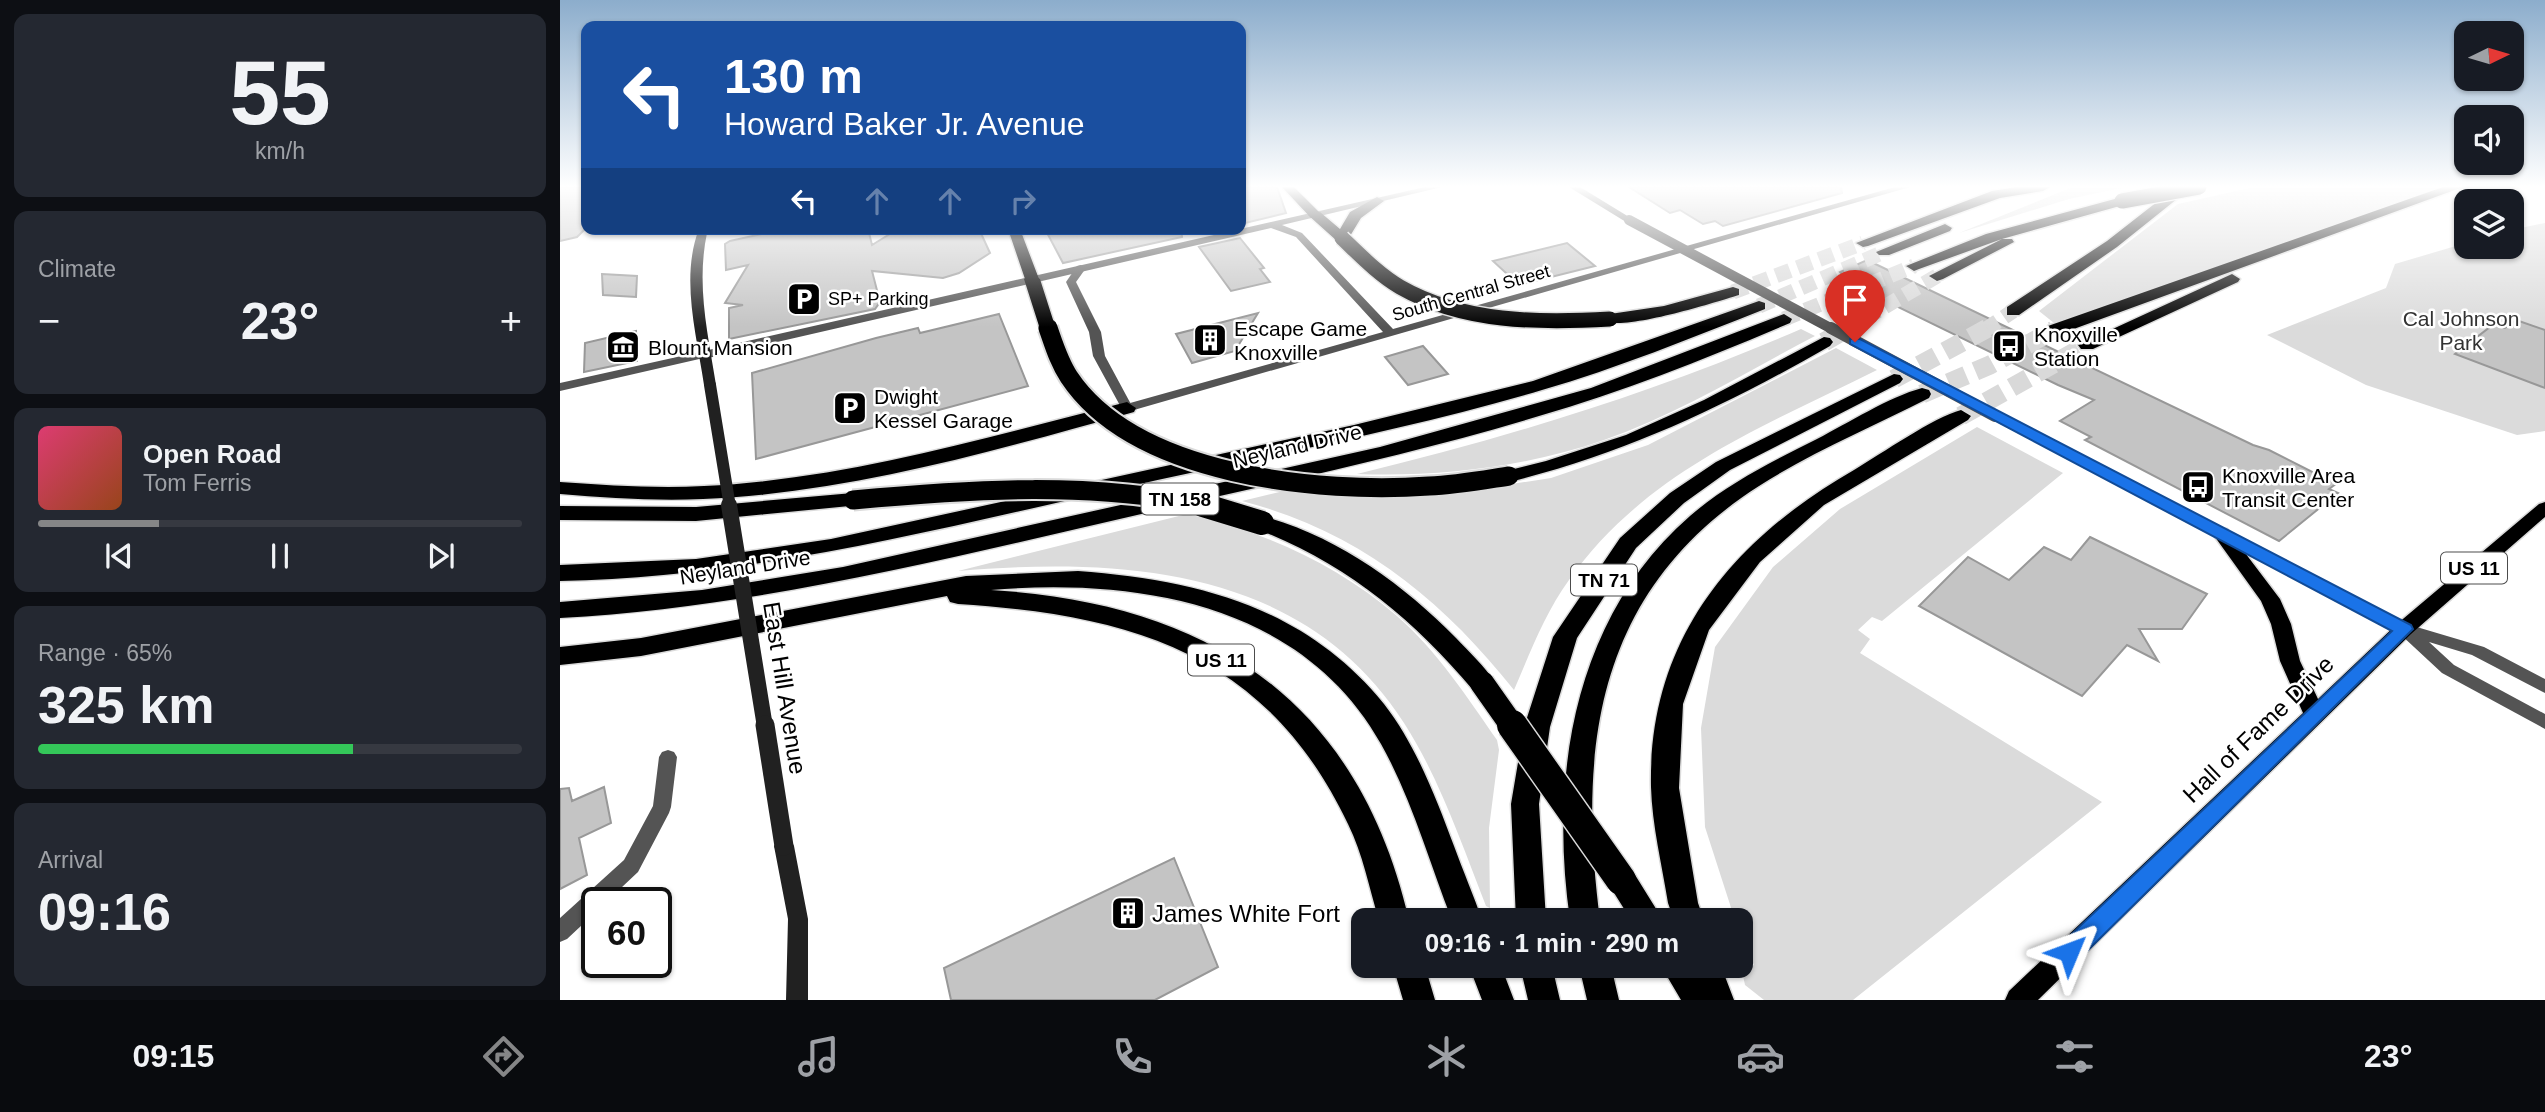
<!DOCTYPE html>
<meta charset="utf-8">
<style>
body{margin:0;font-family:Arial,sans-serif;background:#242831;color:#f1f3f6;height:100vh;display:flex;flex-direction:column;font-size:26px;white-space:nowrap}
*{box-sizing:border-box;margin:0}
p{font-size:23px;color:#9ea1a6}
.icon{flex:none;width:38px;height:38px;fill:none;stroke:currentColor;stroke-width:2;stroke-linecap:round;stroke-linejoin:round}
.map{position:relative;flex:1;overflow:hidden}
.drawer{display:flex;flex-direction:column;gap:14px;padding:14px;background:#0d0f14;width:560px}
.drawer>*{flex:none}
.hud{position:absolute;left:21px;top:21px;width:665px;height:214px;border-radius:14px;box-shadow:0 2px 5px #0004;background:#1a4fa0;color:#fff;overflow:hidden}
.needle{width:46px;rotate:85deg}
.controls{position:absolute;left:1894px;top:21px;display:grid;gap:14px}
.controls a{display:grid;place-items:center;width:70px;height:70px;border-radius:14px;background:#171b24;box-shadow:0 2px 5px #0004;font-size:35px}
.speed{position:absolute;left:21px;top:887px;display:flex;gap:14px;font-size:35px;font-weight:700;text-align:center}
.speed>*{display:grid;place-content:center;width:91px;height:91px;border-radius:50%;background:#171b24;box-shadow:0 2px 5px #0004;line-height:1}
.speed .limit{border:4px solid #111;border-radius:10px;background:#fff;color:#111}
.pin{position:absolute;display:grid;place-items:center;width:60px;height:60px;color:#fff;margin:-72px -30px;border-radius:50% 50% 50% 0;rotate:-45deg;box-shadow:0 0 7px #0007}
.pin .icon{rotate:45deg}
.me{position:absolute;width:77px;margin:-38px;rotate:46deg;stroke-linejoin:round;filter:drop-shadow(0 0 5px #0008)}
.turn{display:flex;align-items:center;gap:24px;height:147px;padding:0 28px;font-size:32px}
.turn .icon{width:91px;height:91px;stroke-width:2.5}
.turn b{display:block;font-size:49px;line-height:60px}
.lanes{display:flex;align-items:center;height:66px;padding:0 28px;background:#0003;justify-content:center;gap:35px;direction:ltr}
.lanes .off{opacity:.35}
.big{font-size:52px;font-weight:700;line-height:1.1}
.drawer .widget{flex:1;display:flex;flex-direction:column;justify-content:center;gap:10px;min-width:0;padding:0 24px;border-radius:14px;background:#242831}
.drawer .dial{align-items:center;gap:0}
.dial b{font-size:91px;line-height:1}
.song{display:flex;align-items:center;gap:21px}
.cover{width:84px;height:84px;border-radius:10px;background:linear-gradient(135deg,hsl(340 70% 55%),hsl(20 70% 35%))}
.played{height:7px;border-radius:4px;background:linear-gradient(90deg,#858687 25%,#363941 25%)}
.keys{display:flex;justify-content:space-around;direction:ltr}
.heat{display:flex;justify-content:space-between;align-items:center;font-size:38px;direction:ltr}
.charge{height:10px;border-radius:5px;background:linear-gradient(90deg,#34c759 65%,#363941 0)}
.trip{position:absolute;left:791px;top:908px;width:402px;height:70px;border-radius:14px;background:#171b24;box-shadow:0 2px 5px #0004;font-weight:700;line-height:70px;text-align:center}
.dock{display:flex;height:112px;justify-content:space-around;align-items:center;background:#090b0e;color:#9ea1a6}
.dock .icon{width:49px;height:49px}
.dock .current{color:#858687}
.dock b{font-size:32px;color:#f1f3f6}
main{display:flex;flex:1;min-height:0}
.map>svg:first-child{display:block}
</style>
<main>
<section class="drawer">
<div class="widget dial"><b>55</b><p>km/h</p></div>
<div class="widget"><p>Climate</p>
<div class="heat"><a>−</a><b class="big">23°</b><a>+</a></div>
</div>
<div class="widget">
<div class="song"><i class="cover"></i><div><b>Open Road</b><p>Tom Ferris</p></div></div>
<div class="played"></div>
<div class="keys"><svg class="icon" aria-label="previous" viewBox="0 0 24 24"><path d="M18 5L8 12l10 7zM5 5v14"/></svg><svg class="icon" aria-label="pause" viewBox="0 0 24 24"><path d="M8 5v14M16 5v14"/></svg><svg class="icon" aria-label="next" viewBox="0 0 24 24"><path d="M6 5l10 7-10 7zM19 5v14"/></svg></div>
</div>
<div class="widget"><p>Range · 65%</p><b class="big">325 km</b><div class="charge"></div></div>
<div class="widget"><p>Arrival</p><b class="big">09:16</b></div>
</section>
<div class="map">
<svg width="1985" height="1000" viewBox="0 0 1985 1000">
<rect width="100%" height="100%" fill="#fff"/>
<path fill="#dbdbdb" d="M1513,187h53l-57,12 -110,34z
M1694,187h190l-390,136 -15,-12 139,-107z
M1985,223v208l-28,4 -151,-50 -99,-50 119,-47 9,-24 71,-21v4h45v-17z
M1241,329l14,7c-69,36 -137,78 -211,104 -78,27 -164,37 -247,34 153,-37 299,-82 444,-145z
M1276,348l41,22c-114,57 -232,102 -308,210 -24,33 -39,73 -55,110 -73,-92 -156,-159 -272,-189l46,-11 165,3 98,-15 97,-33z
M1417,427l86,46 -181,148 -10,-4 -14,13 12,9 -10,14 242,149 -249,198h-89l-19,-15 -3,-14 12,-6 -13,-30v-15h-6l-30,-93 -4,-99 14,-81 58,-80 67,-58z
M627,514c76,17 151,51 210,102 40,35 70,81 100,124l2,10 -10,78 1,80 -4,-2c-24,-61 -46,-127 -82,-183 -99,-155 -280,-166 -446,-152z"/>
<path fill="#c4c4c4" stroke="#989898" stroke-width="2" d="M0,187h26v41l-9,9 -17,4z
M681,187h36l9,26 -45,11z
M1069,187h212l1,6 -119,33 -8,-5 -12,3 -23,-14 -10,3z
M225,229h83l4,16 26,-16h81l11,24 -31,20 -16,5 -71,-7 8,31 -5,7 -146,30v-31l14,-3 -18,-2 23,-38 -22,5 -1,-26 5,-3z
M485,229h136l1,8 -119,26z
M680,238l24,30 -4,1 10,13 -39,9 -32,-44z
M1007,243l28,23 -76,19 -26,-24z
M1307,260l386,185 16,5 67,34 -7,5 9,4 -59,48 -194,-101 6,-3 -31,-16 34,-21 -36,-15 -205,-100 -13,-13z
M42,274l35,2 -1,21 -33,-2z
M698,313l-23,38 -43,12 -16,-29z
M439,314l29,72 -272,73 -4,-86 124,-35 42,-10 2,5z
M1956,320l29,10v58l-90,-34 39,-30 11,4z
M76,331l1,30 -53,11 1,-29z
M863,346l25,28 -40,11 -23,-28z
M1530,537l117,57 -25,35h-43l19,32 -31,-16 -45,51 -163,-90 49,-49 41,23 35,-33 27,13z
M44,787l7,36 -32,15 8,37 -27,14v-100l9,-1 3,13z
M614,858l44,109 -63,33h-204l-7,-32z"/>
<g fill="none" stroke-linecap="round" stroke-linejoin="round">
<path stroke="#d9d9d9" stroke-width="15" stroke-dasharray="15 8" stroke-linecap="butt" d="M1173,292l130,-49
M1199,306l125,-54
M1224,319l130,-53
M1285,330l92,-54
M1425,330l28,-19"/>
<path stroke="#d9d9d9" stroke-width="19" stroke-dasharray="19 10" stroke-linecap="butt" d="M1264,342l24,-14
M1334,379l94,-51
M1362,394l68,-29 64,-35
M1401,416l126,-71"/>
<g stroke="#dbdbdb" stroke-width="3">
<path id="primary" d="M722,187h12l25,25v6h-8z
M448,229h12l19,50 -2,3h-10l-2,-3z
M1985,502v15l-134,117 -373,366h-33l4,-9 294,-278 -23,-52 -9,-37 -10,-23 -46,-64 -3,-4 3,-4h12l53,70 11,25 9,37 18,38 79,-75 142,-120z"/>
</g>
<g stroke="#dbdbdb" stroke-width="3">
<path id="motorway" d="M1456,187h34l-7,4 -43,7 -132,48 -5,1 -7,-4 136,-52z
M1616,187h16l-75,60 -98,68h-12v-8l100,-66z
M1883,187h20l-403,147 -6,1 -8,-5 2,-4z
M817,197l7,4 -23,17 -14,23h-10l-29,-26 12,-3 20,17 10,-17z
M1562,197l7,4 -2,3 -125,35h10l2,3 -71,37 -6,2 -8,-5 73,-37 -83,30 -5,2 -8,-5 80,-32z
M1385,224l7,4 -2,3 -61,24h-10l-3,-3z
M472,274l8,5 15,47 -2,4h-12l-2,-4 -15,-47z
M1672,274l8,5 -2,3 -145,67h-12l-3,-4z
M1173,287l6,2v6c-23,7 -123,39 -137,24l8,-5 54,-8z
M1199,301l6,2v6c-74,29 -147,59 -223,81 -139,41 -283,67 -424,99 -189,42 -363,88 -558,92v-16l136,-6 135,-20 523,-114 179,-44z
M1224,314l8,5 -2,4c-82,35 -165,68 -251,93 -132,40 -268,68 -402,99 -192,44 -380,92 -577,103v-16l142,-12 141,-23 537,-120 211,-59z
M1264,337l6,1 3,4 -3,4c-103,59 -205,108 -321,136l-10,-6 3,-4 44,-11 80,-26 78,-35z
M1334,374l6,1 3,4 -3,4 -170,87 -46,33 -48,45 -59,90 -27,89 -11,77 7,116h-30l-5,-116 13,-77 29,-90 67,-99 50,-45 46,-31z
M1362,388l7,2 2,4 -2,4c-57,29 -117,54 -170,88 -161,103 -182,258 -159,434h-30c-21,-145 4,-303 120,-404 37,-32 83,-55 127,-77 31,-16 72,-42 105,-51z
M567,402l9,6 -2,4c-141,39 -284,81 -431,87 -48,2 -95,-1 -143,-5v-12c48,3 96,7 144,4 145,-7 283,-49 423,-84z
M1401,410l10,6 -3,4 -144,85 -64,57 -51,68 -26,74 -4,84 19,115 6,17h-30l-6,-17c-6,-38 -16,-78 -17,-116 -3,-147 81,-247 203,-317 27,-16 80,-53 107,-60z
M293,493l7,2 4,5 -4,5 -164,16 -136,-1v-14l136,1z
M702,516c75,20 141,68 194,122 13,14 29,28 39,45l-4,7 -9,3 -9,-3c-62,-73 -129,-128 -219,-162l-3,-5 3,-5z
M518,571c120,9 227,36 306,133 32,41 52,94 70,142 9,25 20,50 28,74h-30c-23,-58 -40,-121 -71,-176 -79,-141 -244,-166 -390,-154 218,13 367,110 418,330h-30c-10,-32 -16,-66 -31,-96 -81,-170 -215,-209 -390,-220l-8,-2 -3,-6 -306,60 -81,9v-18l81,-9 325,-62z
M1061,867l11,3 31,50h-32l-25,-40 4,-10z
M833,966h32l10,34h-32z
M909,966h32l13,34h-32z
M960,966h32l8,34h-32z
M1019,966h32l8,34h-32z
M1101,966h60l13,34h-53z"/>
</g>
<path fill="#545454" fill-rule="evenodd" d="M521,265l5,3 -10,14 25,50 4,24 28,52 -2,3h-8l-30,-55 -4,-24 -23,-50 11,-16z
M144,351l4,2v4l-148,34v-8z
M108,750l6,2 3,5 -6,50 -2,6 -31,59 -33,31h-8v8l-30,28 -7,3v-24l64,-58 29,-54 6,-49 3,-5z"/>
<path fill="#545454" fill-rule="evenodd" d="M865,187h17l-160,38 20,8 91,96 502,-142h15l-783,225 -6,-4 2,-3 260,-73 -87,-95 -25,-9 -567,131 -6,-4 6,-4z
M1009,187h11l54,33 -8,2z
M1435,412l415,213 74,22 61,32v14l-73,-38 -43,-13 25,23 91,49v15l-103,-56 -42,-39 -409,-215 -2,-3z"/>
<path fill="#212121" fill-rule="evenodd" d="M139,229h18l-10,4c-11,52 1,101 9,152l-6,4 -6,-4c-7,-49 -24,-107 -5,-156z
M224,838l7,2 3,6 14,73v81h-22l2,-81 -14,-73 3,-6z"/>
<use href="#primary" fill="#000" fill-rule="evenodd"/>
<use href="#motorway" fill="#000" fill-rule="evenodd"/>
<g stroke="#dbdbdb" stroke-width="18" stroke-linecap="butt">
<path id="motorway-bridge-far3" d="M1562,201l77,-14
M782,238c18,17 36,36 58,49 63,36 139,36 210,32
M487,326l1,4"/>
</g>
<g stroke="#dbdbdb" stroke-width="23" stroke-linecap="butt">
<path id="motorway-bridge-far2" d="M488,328c6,17 11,34 21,49 66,99 252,117 360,109 27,-1 54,-6 80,-10
M293,500c121,-11 239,-19 358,7"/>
</g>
<g stroke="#dbdbdb" stroke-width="27" stroke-linecap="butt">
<path id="motorway-bridge-far1" d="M643,505l59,18
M922,683l31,44"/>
</g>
<g stroke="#dbdbdb" stroke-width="33" stroke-linecap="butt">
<path id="motorway-bridge" d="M952,725l109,155"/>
</g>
<path stroke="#545454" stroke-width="10" d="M1069,220l205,110"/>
<path stroke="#545454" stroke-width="12" d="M1271,328l164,88"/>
<path stroke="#212121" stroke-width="12" d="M150,385l20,122"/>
<path stroke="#212121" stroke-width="16" d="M169,505l36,222"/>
<path stroke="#212121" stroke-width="19" d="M205,725l19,121"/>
<use href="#motorway-bridge-far3" stroke="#000" stroke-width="15"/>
<use href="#motorway-bridge-far2" stroke="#000" stroke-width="19"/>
<use href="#motorway-bridge-far1" stroke="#000" stroke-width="24"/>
<use href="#motorway-bridge" stroke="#000" stroke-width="30"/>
</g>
<linearGradient id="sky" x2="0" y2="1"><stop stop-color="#8cadcc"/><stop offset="0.57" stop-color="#fff"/><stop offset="1" stop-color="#fff" stop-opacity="0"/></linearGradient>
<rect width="1985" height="327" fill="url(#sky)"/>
<path fill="#1a73e8" stroke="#114b97" stroke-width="2" d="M1290,339h10l551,286 2,4 -335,331 -9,3 -8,-3 -4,-8 4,-8 331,-313 -542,-287z"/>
<defs>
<g id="parking-square" transform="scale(1.75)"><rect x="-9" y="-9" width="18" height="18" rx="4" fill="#000" stroke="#fff"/><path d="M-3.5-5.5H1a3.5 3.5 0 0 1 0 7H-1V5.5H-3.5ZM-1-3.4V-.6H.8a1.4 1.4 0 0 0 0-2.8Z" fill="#fff"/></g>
<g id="building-square" transform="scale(1.75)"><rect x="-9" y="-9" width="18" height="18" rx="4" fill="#000" stroke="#fff"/><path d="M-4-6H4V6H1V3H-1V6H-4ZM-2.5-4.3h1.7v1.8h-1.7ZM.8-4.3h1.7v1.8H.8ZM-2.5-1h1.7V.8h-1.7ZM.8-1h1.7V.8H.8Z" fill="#fff"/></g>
<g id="bus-square" transform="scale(1.75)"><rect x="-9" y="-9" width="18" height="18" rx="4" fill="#000" stroke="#fff"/><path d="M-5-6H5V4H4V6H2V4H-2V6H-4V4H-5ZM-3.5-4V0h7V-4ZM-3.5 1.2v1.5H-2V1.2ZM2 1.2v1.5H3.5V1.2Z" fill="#fff"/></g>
<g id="museum-square" transform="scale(1.75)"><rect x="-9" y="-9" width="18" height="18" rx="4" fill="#000" stroke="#fff"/><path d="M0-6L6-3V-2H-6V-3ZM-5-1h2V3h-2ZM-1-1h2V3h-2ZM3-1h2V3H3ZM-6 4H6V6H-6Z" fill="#fff"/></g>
</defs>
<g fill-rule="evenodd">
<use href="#parking-square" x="244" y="299"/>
<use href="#building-square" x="650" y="340"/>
<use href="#bus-square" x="1449" y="346"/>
<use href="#museum-square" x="63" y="347"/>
<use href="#parking-square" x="290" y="408"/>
<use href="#bus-square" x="1638" y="487"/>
<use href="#building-square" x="568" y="913"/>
</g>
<g text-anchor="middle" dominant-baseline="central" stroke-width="5" stroke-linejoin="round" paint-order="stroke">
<g font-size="18" fill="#000" stroke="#fff">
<text transform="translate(911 293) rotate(-16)">South Central Street</text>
</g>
<g font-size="18" fill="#000" stroke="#fff" text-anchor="start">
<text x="268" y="299">SP+ Parking</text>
</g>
<g fill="#fff" stroke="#4c4c4c" stroke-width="2">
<rect x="581.5" y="483.5" width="77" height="31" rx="5"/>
<rect x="1881" y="552.5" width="66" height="31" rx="5"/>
<rect x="1011" y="564.5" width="66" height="31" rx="5"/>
<rect x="628" y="644.5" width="66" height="31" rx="5"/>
</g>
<g font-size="19" font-weight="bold" fill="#000">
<text x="620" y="499">TN 158</text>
<text x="1914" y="568">US 11</text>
<text x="1044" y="580">TN 71</text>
<text x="661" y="660">US 11</text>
</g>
<g font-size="21" fill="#323232" stroke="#fff">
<text x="1901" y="318">Cal Johnson<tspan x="1901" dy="24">Park</tspan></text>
</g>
<g font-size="21" fill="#000" stroke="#fff" text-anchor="start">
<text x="674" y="328">Escape Game<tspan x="674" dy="24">Knoxville</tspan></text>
<text x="1474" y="334">Knoxville<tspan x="1474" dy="24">Station</tspan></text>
<text x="88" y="347">Blount Mansion</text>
<text x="314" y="396">Dwight<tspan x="314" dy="24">Kessel Garage</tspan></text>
<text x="1662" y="475">Knoxville Area<tspan x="1662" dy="24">Transit Center</tspan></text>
</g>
<g font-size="21" fill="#000" stroke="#fff">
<text transform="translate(737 446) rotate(-13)">Neyland Drive</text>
<text transform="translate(185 567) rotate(-9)">Neyland Drive</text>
</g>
<g font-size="24" fill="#000" stroke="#fff">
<text transform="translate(225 688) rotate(81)">East Hill Avenue</text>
<text transform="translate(1698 729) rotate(-44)">Hall of Fame Drive</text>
</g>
<g font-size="24" fill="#000" stroke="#fff" text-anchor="start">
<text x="592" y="913">James White Fort</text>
</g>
</g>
</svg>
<div class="controls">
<a><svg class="needle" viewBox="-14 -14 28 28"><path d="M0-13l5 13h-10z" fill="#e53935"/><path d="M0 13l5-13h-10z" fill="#9ea1a6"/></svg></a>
<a><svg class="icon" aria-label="sound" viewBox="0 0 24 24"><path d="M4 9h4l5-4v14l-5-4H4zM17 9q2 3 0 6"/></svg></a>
<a><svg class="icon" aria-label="layers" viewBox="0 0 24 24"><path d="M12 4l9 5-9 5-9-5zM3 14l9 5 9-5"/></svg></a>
</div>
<div class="speed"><div class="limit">60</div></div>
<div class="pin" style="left:1295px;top:342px;background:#d93025"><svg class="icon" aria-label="arrive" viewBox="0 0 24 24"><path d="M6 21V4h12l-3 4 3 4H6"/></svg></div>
<svg class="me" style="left:1509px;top:952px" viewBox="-20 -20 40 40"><path d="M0-17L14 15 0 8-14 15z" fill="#1a73e8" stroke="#fff" stroke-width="4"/></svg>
<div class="trip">09:16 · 1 min · 290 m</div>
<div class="hud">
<div class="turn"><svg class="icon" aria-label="left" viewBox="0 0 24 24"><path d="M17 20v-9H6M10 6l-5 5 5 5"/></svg><div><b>130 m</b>Howard Baker Jr. Avenue</div></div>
<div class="lanes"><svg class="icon" aria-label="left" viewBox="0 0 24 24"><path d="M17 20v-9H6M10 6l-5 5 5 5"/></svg><svg class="icon off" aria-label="ahead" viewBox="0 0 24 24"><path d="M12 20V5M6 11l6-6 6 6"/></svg><svg class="icon off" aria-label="ahead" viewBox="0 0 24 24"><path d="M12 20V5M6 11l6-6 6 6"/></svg><svg class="icon off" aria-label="right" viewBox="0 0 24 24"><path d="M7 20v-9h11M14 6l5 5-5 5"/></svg></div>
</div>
</div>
</main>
<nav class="dock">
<b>09:15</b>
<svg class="icon current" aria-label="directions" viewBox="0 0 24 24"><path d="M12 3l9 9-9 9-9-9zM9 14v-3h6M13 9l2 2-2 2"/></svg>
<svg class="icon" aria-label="music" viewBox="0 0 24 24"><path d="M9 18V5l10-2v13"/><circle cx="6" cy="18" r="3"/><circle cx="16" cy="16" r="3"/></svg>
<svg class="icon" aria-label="phone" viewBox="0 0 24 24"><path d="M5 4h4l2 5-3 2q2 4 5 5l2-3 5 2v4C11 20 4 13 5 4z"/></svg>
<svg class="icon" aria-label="climate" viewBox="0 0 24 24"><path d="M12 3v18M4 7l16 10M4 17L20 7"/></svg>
<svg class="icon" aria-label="car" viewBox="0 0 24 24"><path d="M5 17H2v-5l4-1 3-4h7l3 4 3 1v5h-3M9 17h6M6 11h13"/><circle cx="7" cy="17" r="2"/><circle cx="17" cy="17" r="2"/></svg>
<svg class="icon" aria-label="filters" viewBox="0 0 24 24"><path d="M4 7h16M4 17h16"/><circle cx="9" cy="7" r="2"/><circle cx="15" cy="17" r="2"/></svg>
<b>23°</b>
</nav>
